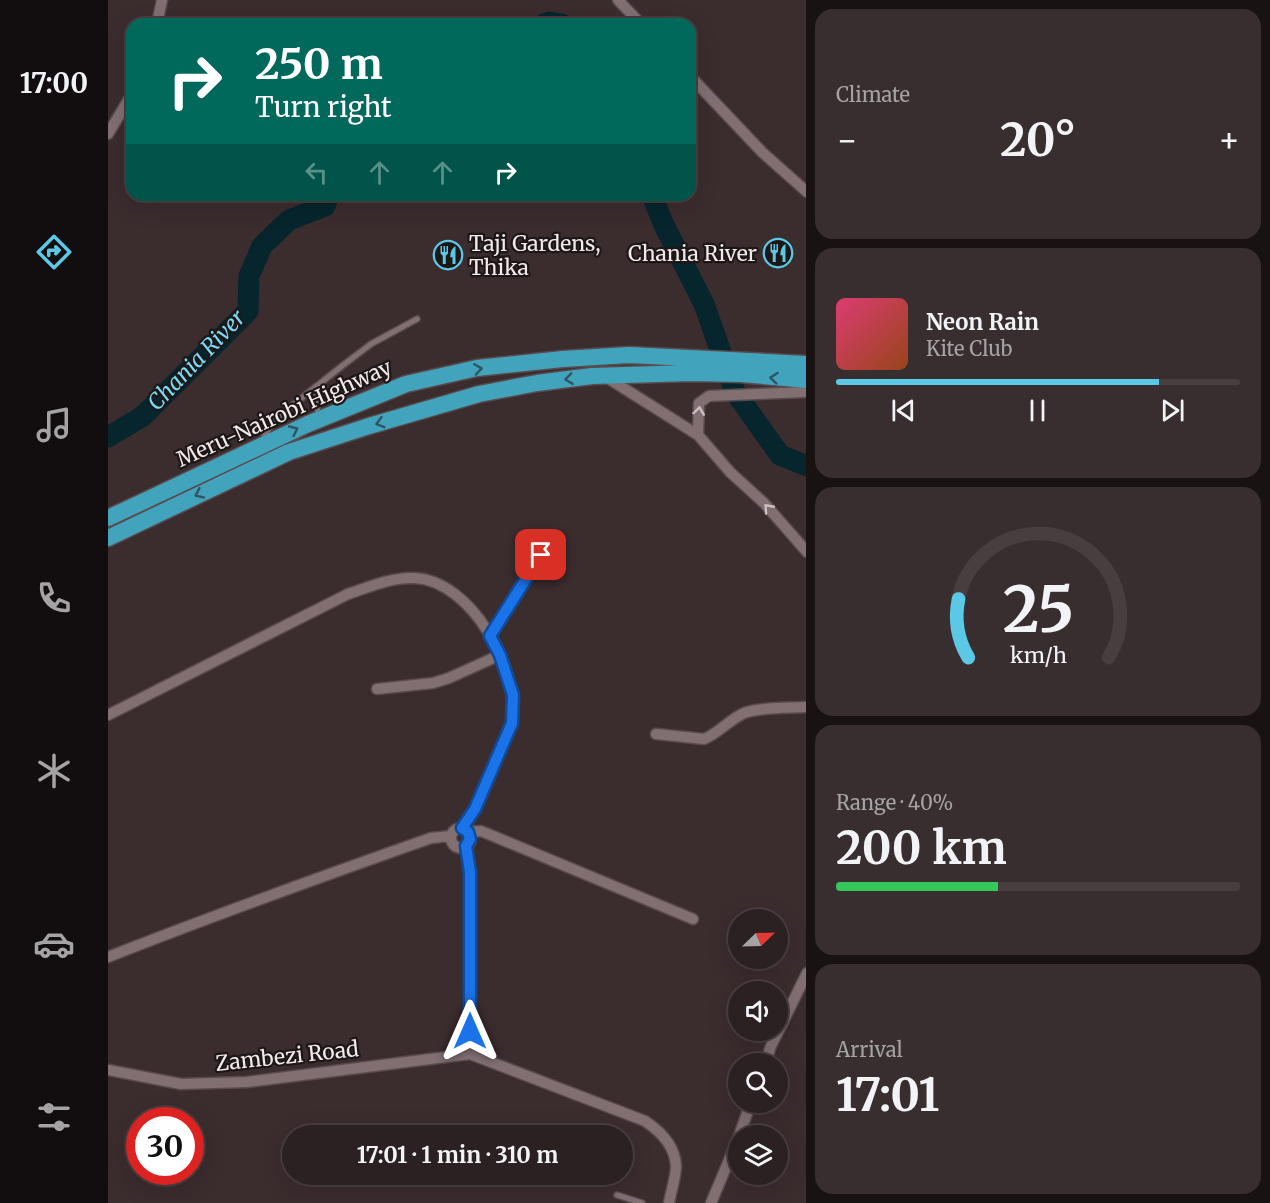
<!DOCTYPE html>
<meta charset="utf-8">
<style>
body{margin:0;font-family:Merriweather,serif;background:#382e2f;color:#f1f3f6;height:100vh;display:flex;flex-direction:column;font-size:22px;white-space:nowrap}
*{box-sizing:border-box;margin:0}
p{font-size:20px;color:#a6a3a5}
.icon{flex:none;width:33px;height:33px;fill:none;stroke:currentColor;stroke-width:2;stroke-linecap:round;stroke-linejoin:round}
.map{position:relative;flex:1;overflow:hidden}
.details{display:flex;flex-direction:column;gap:9px;padding:9px;background:#181213;width:464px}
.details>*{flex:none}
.top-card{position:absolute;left:18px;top:18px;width:570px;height:183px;border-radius:18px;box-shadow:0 6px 24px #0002,0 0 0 2px #483e40;background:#00695c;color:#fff;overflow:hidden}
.needle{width:39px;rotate:67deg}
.fabs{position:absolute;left:620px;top:909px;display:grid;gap:12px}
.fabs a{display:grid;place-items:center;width:60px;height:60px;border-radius:50%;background:#2c2122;box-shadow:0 6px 24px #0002,0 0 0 2px #483e40;font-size:30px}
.speed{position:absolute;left:18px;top:1107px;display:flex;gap:12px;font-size:30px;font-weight:700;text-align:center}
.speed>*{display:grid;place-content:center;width:78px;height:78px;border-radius:50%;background:#2c2122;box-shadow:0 6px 24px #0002,0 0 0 2px #483e40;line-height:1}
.speed .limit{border:9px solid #d22;background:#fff;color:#111}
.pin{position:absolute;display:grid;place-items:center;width:51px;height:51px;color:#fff;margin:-26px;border-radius:12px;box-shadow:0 3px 9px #0006}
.me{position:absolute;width:66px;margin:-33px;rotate:0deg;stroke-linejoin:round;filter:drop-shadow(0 0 4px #0008)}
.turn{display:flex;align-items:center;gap:21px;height:126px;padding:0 30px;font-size:27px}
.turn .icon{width:78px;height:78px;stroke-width:2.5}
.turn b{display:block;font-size:42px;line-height:51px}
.lanes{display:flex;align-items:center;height:57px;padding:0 30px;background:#0003;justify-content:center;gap:30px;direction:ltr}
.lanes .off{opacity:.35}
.big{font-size:45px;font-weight:700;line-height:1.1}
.details .tile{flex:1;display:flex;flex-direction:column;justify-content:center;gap:9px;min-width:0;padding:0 21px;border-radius:18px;background:#382e2f}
.details .dial{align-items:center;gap:0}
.dial svg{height:156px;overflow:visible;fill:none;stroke:#483e40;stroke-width:7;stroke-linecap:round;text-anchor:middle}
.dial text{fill:#f1f3f6;stroke:none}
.song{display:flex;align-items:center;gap:18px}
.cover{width:72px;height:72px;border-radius:9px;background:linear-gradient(135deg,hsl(340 70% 55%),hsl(20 70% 35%))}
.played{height:6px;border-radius:3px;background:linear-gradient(90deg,#5bc8e6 80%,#483e40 80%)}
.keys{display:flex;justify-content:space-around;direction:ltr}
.heat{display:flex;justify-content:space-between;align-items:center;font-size:33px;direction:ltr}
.charge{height:9px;border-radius:4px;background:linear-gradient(90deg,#34c759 40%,#483e40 0)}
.trip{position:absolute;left:174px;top:1125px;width:351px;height:60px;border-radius:30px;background:#2c2122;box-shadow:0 6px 24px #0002,0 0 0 2px #483e40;font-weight:700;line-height:60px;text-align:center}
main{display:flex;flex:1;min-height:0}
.tabs{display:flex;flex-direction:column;width:108px;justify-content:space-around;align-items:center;background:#120d0e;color:#a6a3a5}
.tabs .icon{width:42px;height:42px}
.tabs .current{color:#5bc8e6}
.tabs b{font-size:27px;color:#f1f3f6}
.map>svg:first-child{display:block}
</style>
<main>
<nav class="tabs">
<b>17:00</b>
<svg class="icon current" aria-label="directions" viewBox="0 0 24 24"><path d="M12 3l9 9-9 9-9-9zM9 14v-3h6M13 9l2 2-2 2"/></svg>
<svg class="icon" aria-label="music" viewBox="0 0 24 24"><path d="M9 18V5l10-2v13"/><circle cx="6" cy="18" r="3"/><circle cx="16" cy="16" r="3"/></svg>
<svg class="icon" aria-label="phone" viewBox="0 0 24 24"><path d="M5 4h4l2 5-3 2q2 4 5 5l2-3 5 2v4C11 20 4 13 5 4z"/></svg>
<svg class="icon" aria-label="climate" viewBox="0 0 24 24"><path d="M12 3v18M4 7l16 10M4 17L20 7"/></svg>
<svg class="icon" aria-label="car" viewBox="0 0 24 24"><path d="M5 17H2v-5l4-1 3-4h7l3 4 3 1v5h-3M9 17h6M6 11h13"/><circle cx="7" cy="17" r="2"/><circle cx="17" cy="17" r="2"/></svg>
<svg class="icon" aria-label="filters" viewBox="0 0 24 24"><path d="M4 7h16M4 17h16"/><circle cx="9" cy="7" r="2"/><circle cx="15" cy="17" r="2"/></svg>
</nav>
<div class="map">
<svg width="699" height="1203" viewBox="0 0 699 1203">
<rect width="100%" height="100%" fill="#3b2c2e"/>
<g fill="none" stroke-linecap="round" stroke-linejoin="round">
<path stroke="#06252d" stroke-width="21" d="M436,24l6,-2 12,2
M544,195l11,28 41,81 31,88 45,63 27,11
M0,437l35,-21 105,-105 1,-35 13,-30 27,-26 36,-14 4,-11"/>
<g stroke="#584b4d" stroke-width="8">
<path id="service" d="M209,387l-1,18 4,13
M154,440l10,-16 12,-12 58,-46 29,-22 46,-25
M383,635l50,-80
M509,1195l25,8"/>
</g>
<g stroke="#584b4d" stroke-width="13">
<path id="minor" d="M510,0l23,24
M49,24l5,-24
M582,76l72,76 45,40
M0,134l24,-40
M498,377l92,58 32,37 34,31 43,49
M590,435l1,-32 10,-7 98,-4
M269,689l56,-6 16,-5 51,-23
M0,715l240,-121c21,-7 44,-17 67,-16 57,3 104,91 97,142 -1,10 -8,21 -12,30 -11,27 -21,54 -38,78
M548,734l48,5c15,-6 25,-19 40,-26 16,-6 45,-5 63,-6
M343 838a10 10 0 1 1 20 0a10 10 0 1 1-20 0Z
M360,832l13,-1 212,88
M358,846l4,26v182l175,67c15,10 30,25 31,45 0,11 -5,25 -7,37
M0,957c107,-42 215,-81 323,-119l20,-2
M657,1064l6,-18 36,-73
M0,1070l73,14 66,-2 223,-28
M631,1136l12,-34
M603,1203l27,-64"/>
</g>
<g stroke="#584b4d" stroke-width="19">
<path id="trunk" d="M0,518l200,-94 98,-40 71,-16 86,-9 66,-4 178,9
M0,538l181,-86 80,-26 110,-32 58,-11 55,-7 99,-3 50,1 66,6"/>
</g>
<use href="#service" stroke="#816f72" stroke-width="5"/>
<use href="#minor" stroke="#816f72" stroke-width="10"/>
<use href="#trunk" stroke="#42a3bd" stroke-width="16"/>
</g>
<defs><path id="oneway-chevron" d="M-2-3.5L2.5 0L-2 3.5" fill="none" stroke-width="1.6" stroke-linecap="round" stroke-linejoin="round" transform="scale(1.5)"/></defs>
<g stroke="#2e5662">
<use href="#oneway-chevron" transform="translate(370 369) rotate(-9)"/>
<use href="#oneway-chevron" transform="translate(666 378) rotate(-174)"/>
<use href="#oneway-chevron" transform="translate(461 379) rotate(173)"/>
<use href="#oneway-chevron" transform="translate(272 423) rotate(164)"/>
<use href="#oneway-chevron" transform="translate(186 430) rotate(-25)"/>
<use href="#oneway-chevron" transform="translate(91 494) rotate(155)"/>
</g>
<g stroke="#cbbec0">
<use href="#oneway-chevron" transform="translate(591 411) rotate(-82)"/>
<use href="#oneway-chevron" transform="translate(660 508) rotate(-132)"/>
</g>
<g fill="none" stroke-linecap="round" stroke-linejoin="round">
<g stroke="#114b97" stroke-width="15">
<path id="route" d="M362,1031v-159l-4,-26 4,-7 -2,-7 -6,-4 13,-19 37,-86 1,-28 -13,-40 -10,-19 51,-81"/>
</g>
<use href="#route" stroke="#1a73e8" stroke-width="10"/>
</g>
<defs>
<g id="restaurant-ring" transform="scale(1.5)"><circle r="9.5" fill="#1d1717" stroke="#5bc8e6" stroke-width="1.5"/><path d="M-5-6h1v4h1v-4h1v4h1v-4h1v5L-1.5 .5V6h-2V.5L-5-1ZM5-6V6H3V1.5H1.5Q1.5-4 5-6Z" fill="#5bc8e6"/></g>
</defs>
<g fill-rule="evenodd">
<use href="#restaurant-ring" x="670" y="253"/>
<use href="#restaurant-ring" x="340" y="255"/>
</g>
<g text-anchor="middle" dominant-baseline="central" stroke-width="4.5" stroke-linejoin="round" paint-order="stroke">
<g font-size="21" fill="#f3e9ea" stroke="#1d1717" text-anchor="start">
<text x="361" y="243">Taji Gardens,<tspan x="361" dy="24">Thika</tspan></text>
<text x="649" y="253" text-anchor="end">Chania River</text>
</g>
<g font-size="21" fill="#f3e9ea" stroke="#1d1717">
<text transform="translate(176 413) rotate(-24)">Meru-Nairobi Highway</text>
<text transform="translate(179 1056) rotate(-6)">Zambezi Road</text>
</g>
<g font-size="22" font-style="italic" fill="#79dbf8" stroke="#1d1717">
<text transform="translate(88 360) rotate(-46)">Chania River</text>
</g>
</g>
</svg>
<div class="fabs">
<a><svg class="needle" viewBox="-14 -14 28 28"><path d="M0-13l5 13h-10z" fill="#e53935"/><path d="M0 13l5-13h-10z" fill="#a6a3a5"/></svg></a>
<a><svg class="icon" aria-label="sound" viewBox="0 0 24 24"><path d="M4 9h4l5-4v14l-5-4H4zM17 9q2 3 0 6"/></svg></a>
<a><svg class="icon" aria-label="search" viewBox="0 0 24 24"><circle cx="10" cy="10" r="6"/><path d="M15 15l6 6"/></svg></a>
<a><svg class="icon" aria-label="layers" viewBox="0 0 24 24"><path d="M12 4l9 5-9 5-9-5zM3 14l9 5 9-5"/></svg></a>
</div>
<div class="speed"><div class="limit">30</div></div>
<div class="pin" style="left:433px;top:555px;background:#d93025"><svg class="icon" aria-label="arrive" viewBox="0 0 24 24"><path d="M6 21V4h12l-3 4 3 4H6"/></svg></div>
<svg class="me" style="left:362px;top:1031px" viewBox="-20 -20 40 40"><path d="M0-17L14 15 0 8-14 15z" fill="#1a73e8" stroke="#fff" stroke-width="4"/></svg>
<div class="trip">17:01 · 1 min · 310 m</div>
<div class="top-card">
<div class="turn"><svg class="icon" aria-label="right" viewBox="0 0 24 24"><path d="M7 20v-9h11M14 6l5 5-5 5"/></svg><div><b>250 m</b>Turn right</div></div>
<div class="lanes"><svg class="icon off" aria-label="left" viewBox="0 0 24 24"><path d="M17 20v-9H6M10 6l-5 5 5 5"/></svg><svg class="icon off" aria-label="ahead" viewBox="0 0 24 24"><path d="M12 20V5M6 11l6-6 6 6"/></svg><svg class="icon off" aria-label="ahead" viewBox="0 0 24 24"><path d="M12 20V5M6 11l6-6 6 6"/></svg><svg class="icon" aria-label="right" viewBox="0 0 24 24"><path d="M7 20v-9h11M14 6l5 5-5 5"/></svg></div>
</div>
</div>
<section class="details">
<div class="tile"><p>Climate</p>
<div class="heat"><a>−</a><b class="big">20°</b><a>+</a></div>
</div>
<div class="tile">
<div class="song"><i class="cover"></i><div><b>Neon Rain</b><p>Kite Club</p></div></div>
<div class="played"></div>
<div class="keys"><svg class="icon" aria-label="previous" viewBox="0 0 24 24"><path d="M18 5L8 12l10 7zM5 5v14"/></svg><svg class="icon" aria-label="pause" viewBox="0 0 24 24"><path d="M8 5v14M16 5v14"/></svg><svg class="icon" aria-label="next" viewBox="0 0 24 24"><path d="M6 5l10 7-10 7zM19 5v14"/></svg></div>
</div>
<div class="tile dial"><svg viewBox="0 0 100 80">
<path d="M14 69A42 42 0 1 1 86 69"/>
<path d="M14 69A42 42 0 0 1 9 39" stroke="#5bc8e6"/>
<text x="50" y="56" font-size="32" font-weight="700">25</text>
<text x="50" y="72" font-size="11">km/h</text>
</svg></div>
<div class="tile"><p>Range · 40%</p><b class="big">200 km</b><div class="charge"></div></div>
<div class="tile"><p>Arrival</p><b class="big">17:01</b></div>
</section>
</main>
